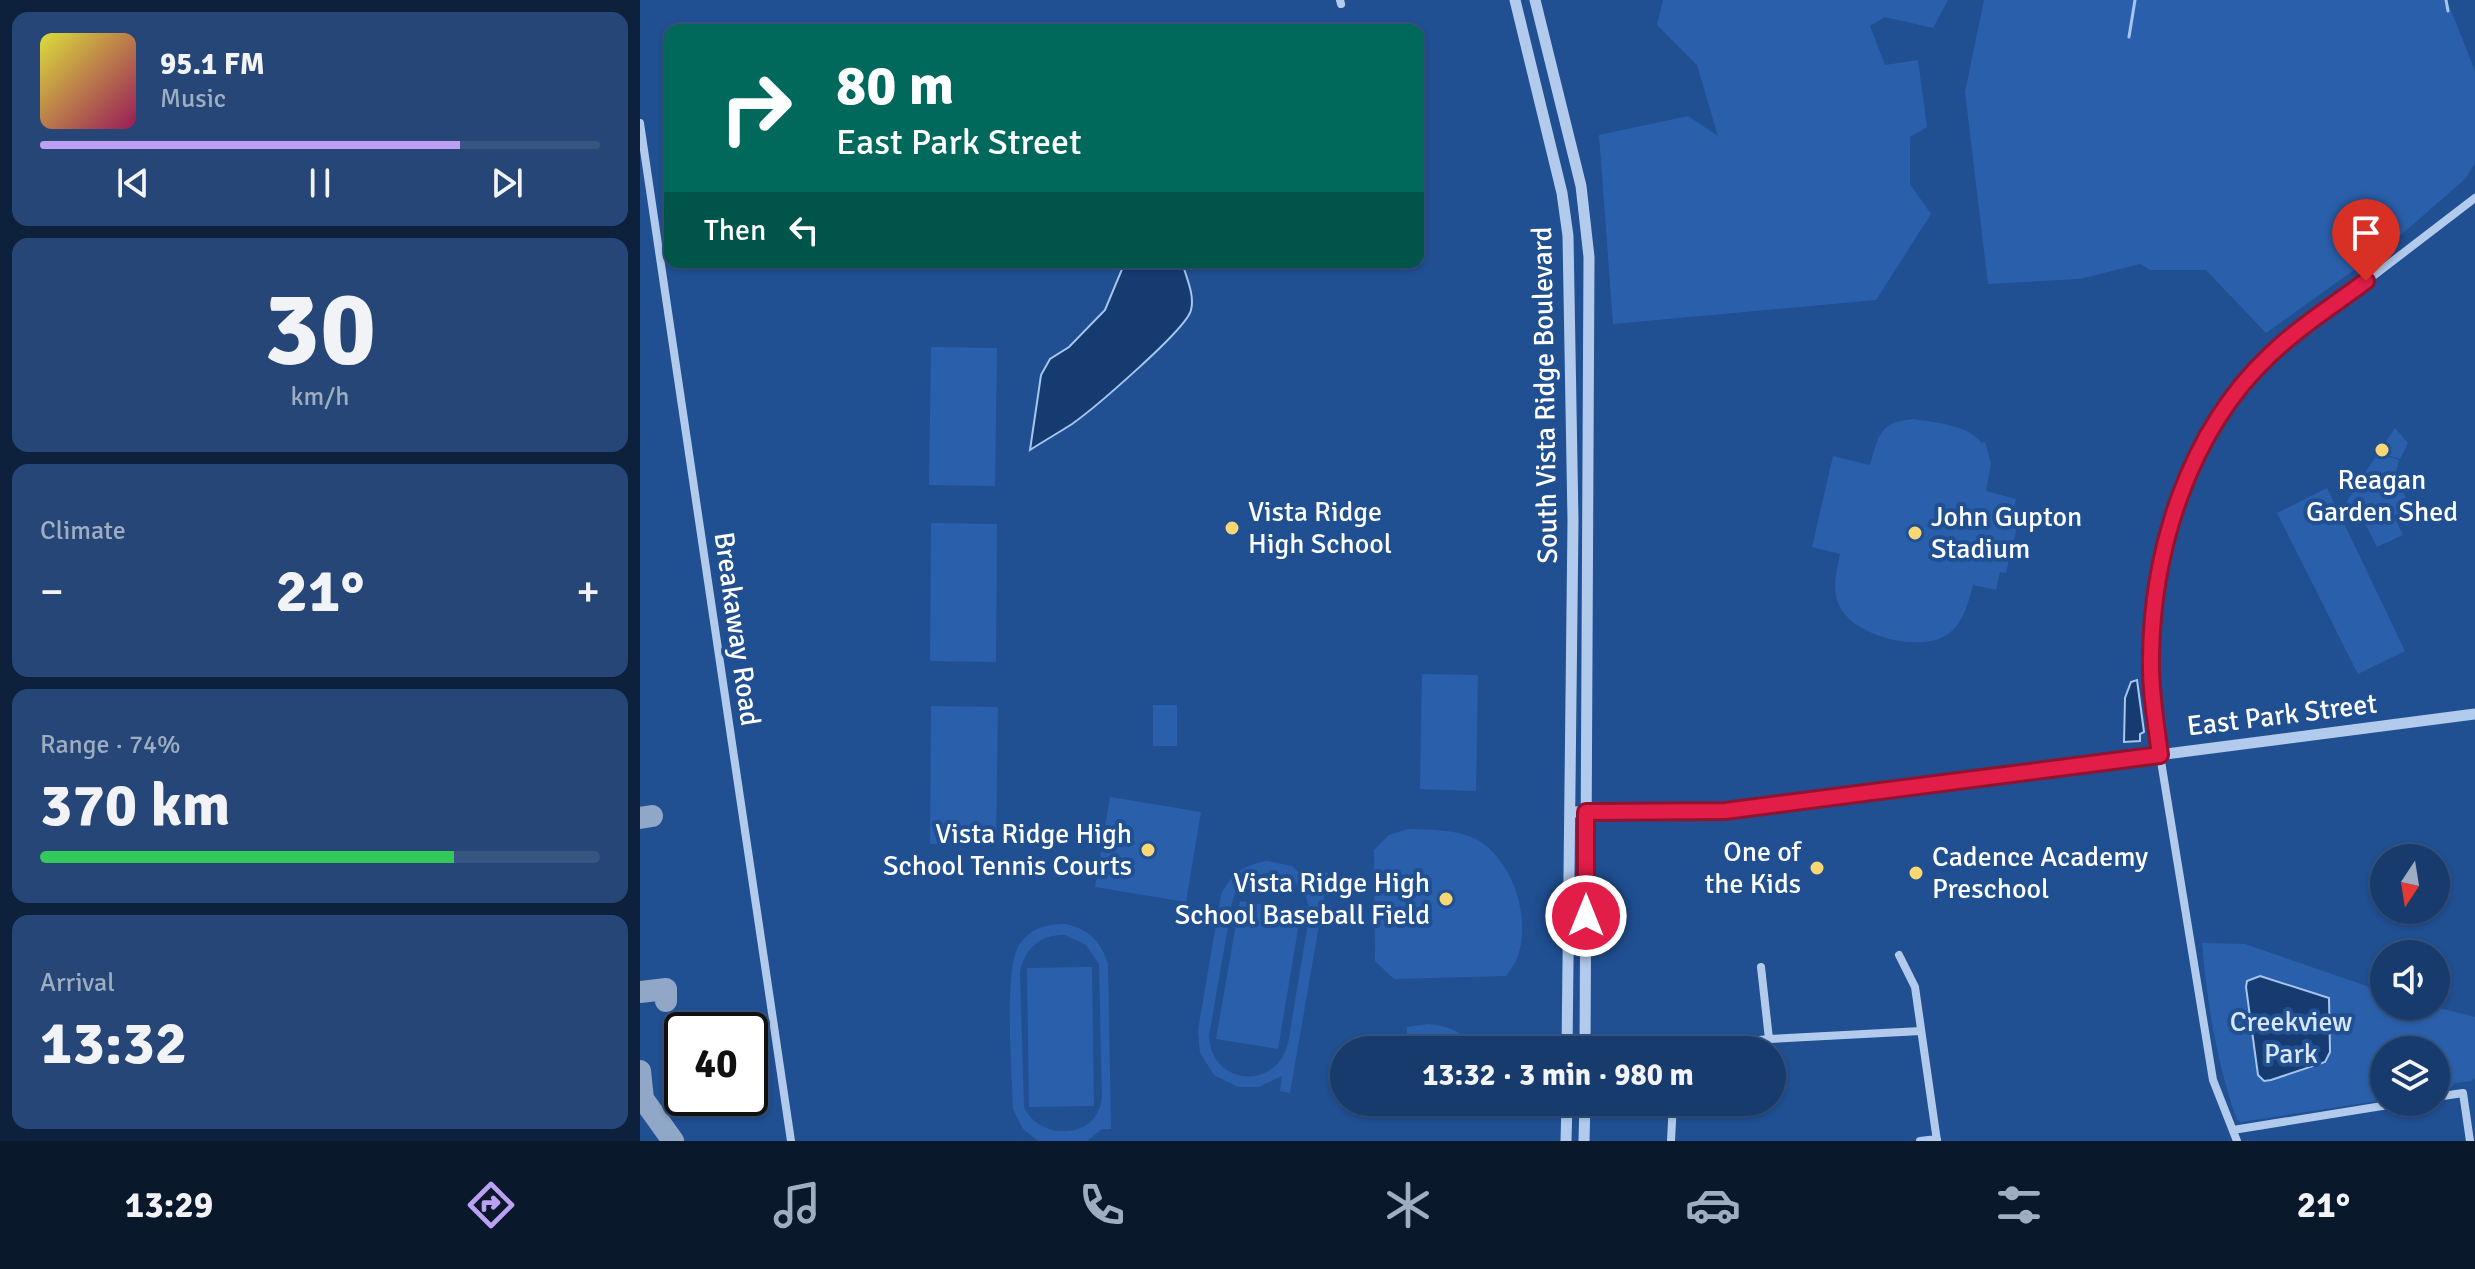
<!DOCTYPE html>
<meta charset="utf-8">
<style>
body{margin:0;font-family:Signika,sans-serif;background:#254676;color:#f1f3f6;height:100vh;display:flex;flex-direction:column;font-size:30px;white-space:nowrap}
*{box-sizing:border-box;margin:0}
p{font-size:26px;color:#9fadc2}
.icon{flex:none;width:44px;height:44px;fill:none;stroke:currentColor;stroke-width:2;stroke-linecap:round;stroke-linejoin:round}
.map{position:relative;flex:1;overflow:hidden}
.details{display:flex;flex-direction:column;gap:12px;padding:12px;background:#0d203c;width:640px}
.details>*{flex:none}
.banner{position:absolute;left:24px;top:24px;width:760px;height:244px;border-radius:16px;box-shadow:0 2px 6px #0004,0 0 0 2px #365581;background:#00695c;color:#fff;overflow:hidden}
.needle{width:52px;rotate:192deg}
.fabs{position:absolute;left:1730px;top:844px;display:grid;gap:16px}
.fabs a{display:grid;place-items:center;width:80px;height:80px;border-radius:50%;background:#183b6e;box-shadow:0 2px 6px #0004,0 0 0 2px #365581;font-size:40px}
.speed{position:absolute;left:24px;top:1012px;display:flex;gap:16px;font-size:40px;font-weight:700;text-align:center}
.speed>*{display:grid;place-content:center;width:104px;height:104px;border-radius:50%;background:#183b6e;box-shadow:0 2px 6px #0004,0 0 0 2px #365581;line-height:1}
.speed .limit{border:4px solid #111;border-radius:12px;background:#fff;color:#111}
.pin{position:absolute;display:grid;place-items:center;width:68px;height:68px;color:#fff;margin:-82px -34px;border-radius:50% 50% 50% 0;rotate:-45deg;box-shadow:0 0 8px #0007}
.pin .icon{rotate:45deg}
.me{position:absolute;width:88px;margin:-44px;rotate:0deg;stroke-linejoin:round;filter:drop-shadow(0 0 6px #0008)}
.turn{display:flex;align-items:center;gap:28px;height:168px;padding:0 40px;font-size:36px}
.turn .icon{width:104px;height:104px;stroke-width:2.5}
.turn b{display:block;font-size:56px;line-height:68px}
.then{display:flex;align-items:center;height:76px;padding:0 40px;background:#0003;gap:16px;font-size:30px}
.big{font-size:60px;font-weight:700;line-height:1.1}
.details .card{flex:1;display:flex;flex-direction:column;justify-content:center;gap:12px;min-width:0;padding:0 28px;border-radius:16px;background:#254676}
.details .dial{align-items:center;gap:0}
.dial b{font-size:104px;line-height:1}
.song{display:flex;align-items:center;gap:24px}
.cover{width:96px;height:96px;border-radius:12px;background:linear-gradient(135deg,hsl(60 70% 55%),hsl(330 70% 35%))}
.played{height:8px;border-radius:4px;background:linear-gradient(90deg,#bca0f2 75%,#365581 75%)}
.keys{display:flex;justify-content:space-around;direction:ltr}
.heat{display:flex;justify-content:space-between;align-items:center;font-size:44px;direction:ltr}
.charge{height:12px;border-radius:6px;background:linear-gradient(90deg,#34c759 74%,#365581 0)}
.trip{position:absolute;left:690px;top:1036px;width:456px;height:80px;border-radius:40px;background:#183b6e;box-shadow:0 2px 6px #0004,0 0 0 2px #365581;font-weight:700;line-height:80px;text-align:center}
.menu{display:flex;height:128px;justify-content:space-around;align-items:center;background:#0a182c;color:#9fadc2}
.menu .icon{width:56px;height:56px}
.menu .selected{color:#bca0f2}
.menu b{font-size:36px;color:#f1f3f6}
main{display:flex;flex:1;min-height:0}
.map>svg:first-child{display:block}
</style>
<main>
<section class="details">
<div class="card">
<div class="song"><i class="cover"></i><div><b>95.1 FM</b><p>Music</p></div></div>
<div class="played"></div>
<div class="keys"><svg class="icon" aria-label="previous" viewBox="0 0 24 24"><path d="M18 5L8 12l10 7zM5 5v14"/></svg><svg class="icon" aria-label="pause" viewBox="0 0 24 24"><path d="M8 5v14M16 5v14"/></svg><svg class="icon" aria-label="next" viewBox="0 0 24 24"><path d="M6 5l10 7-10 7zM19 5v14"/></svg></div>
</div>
<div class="card dial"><b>30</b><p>km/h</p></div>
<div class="card"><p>Climate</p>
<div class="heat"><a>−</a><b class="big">21°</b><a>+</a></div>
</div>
<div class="card"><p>Range · 74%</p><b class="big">370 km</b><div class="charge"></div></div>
<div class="card"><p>Arrival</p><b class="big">13:32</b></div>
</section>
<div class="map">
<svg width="1835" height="1141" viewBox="0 0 1835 1141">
<rect width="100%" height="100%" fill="#204f92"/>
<path fill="#2a60ab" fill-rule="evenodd" d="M1023,0h285l-15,28 -48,-11 -15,9 15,39 33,-5 9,67 -17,10v47l21,30 -55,86 -263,24 -14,-189 89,-19 30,20 -21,-71 -40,-40z
M1344,0h463l28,71v92l-9,15 -73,64 -127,91 -60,-63h-56l-10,-6 -60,15 -92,5 -23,-192z
M291,347l66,1 -2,138 -66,-1z
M1273,419c23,4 53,5 69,24l3,-1 6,22 -5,27 30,8 -4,17 7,2 -13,55 -6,-1 -4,18 -23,-5c-5,18 -9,38 -25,49 -27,20 -98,2 -110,-31 -6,-17 -1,-33 2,-49l-28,-7 21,-91 37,9c9,-31 10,-43 43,-46z
M1755,428l13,15 -8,16 -21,-7z
M1738,453l21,7 -5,20 14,6 1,2 -6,3 7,17 -16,8 9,19 -26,12 -15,-30 -3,1 -10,-8 -2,-9z
M1687,488l78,163 -47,23 -81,-161z
M291,523l66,1 -1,138 -66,-1z
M782,674l56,1 -2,116 -56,-2z
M513,705h24v41h-24z
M291,706l67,1 -2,138 -66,-1z
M470,797l91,15 -15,90 -91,-15z
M768,829c23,1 48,0 68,10 38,21 57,83 40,122 -2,5 -7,10 -10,15l-112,3 -19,-18 -1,-111 15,-15z
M627,861l25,5 21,20 4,-15 11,2 -38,220 -10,-2 2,-15 -23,11h-21l-24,-12 -14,-22 -2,-23 23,-135c9,-20 24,-31 46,-34zM625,873c27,0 45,17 44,43 -5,33 -11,65 -16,98 -3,14 -3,30 -10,42 -9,17 -30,25 -48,18 -17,-6 -25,-21 -26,-38l24,-138 11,-16z
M600,901l61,10 -23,138 -62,-10z
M426,924c23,5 36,19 42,40l3,165h-9l-15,12h-49l-15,-12 -10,-20c-1,-34 -9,-136 5,-162 11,-19 28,-23 48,-23zM425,935l21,10 13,19 3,133c-4,44 -63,44 -78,10l-4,-134c4,-24 20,-39 45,-38z
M1562,943l43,1 139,48v14h47l44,11v61l-4,3 -16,2 -6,7 -13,2v-42h-52v50l-143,22 -4,-2c-20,-56 -30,-117 -35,-177z
M452,967l2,139 -65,1 -2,-139z
M788,1024c21,2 38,9 51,26h-72v-23z
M770,1102h76l-1,5 -69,1z"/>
<path fill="#163b71" stroke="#a6c6ef" stroke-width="2" d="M485,262h57c4,15 13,33 9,48 -4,19 -99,100 -119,114 -14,9 -28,17 -42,26l11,-75 9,-16 19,-12 36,-37z
M1497,680l7,52 -4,2v7l-16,1 1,-44 6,-16z
M1620,976l69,22 1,54 -5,10 -54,18 -7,1 -6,-6 -12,-88 1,-6z"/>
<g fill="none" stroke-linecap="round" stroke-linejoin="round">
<path stroke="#a6c6ef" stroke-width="3" d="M1806,0l2,11
M1489,37l6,-37"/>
<path stroke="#90a7c8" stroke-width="22" d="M0,818l12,-2
M0,992l26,-3v12
M0,1071l3,28 -3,3
M3,1099l30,42"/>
<path stroke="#b2cbed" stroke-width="8" d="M700,0l1,4
M0,123l151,1018
M1259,955l16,32 22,154
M1121,967l8,72
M1030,1050l99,-11 152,-8
M1796,1097l27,-4 7,48
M1593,1130l174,-28
M1031,1141l2,-39
M1280,1141l17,-2
M1597,1141l-24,-61 -53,-325 -8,-71 2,-77 16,-87 24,-60 33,-54 43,-51 205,-157"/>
<path stroke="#b2cbed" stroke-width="11" d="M875,0l47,193 6,43 5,285 -6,529
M895,0l46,186 8,71 -4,793
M930,812l155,-1 750,-97
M926,1141l1,-39
M944,1141l1,-39"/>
</g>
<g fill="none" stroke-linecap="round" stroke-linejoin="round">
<g stroke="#92132f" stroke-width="20">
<path id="route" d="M946,916v-104l139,-1 435,-56c-4,-32 -10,-65 -9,-97 1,-108 38,-227 119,-303 29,-28 64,-50 96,-74"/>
</g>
<use href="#route" stroke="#e11d48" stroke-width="14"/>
</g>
<g fill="#fad773" stroke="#204f92" stroke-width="3">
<circle cx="1742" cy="450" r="8"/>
<circle cx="592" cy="528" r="8"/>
<circle cx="1275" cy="533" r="8"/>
<circle cx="508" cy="850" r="8"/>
<circle cx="1177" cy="868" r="8"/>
<circle cx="1276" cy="873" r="8"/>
<circle cx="806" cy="899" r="8"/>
</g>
<g text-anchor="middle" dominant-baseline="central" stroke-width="8" stroke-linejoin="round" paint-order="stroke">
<g font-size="28" fill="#fff" stroke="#204f92">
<text transform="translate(905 395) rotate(-91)">South Vista Ridge Boulevard</text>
<text transform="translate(97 629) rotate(82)">Breakaway Road</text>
<text transform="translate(1642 715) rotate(-7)">East Park Street</text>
</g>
<g font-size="28" fill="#fff" stroke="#204f92" text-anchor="start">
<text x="1742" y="480" text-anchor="middle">Reagan<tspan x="1742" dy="32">Garden Shed</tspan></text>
<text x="608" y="512">Vista Ridge<tspan x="608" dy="32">High School</tspan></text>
<text x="1291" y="517">John Gupton<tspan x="1291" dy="32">Stadium</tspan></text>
<text x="492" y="834" text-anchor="end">Vista Ridge High<tspan x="492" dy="32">School Tennis Courts</tspan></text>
<text x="1161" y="852" text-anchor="end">One of<tspan x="1161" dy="32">the Kids</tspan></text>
<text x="1292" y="857">Cadence Academy<tspan x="1292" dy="32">Preschool</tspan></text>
<text x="790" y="883" text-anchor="end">Vista Ridge High<tspan x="790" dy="32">School Baseball Field</tspan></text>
</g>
<g font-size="28" fill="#d8e6fa" stroke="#204f92">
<text x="1651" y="1022">Creekview<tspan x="1651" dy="32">Park</tspan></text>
</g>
</g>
</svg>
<div class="fabs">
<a><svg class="needle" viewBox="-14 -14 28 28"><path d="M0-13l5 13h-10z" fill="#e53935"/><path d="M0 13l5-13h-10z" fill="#9fadc2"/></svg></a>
<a><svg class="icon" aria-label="sound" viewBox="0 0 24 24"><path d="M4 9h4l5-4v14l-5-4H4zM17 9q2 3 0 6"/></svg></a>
<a><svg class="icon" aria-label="layers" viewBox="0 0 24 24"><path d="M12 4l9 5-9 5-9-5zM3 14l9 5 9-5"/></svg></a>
</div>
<div class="speed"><div class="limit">40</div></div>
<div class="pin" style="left:1726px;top:281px;background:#d93025"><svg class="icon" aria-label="arrive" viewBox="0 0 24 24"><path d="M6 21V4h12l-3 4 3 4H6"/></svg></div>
<svg class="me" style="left:946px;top:916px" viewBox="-20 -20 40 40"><circle r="17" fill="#e11d48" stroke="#fff" stroke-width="3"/><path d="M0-11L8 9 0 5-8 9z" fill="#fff"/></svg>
<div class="trip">13:32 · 3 min · 980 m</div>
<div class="banner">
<div class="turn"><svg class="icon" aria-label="right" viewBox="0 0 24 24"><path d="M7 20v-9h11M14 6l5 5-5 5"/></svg><div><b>80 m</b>East Park Street</div></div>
<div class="then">Then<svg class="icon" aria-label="left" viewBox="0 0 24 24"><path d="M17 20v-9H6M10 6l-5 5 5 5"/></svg></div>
</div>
</div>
</main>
<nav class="menu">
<b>13:29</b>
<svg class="icon selected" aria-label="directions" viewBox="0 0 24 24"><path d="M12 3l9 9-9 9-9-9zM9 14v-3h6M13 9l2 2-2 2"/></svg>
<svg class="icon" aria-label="music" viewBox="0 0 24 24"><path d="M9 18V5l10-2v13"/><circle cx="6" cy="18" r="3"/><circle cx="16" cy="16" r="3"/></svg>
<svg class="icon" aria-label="phone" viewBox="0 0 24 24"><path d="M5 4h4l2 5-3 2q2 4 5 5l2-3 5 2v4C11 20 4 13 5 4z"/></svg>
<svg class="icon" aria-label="climate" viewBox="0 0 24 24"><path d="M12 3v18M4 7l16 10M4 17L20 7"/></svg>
<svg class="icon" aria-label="car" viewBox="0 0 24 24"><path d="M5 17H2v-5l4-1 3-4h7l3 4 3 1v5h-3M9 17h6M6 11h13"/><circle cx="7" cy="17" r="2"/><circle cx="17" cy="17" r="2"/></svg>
<svg class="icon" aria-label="filters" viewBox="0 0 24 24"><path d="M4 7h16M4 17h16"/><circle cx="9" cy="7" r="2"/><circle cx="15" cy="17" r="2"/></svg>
<b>21°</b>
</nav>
